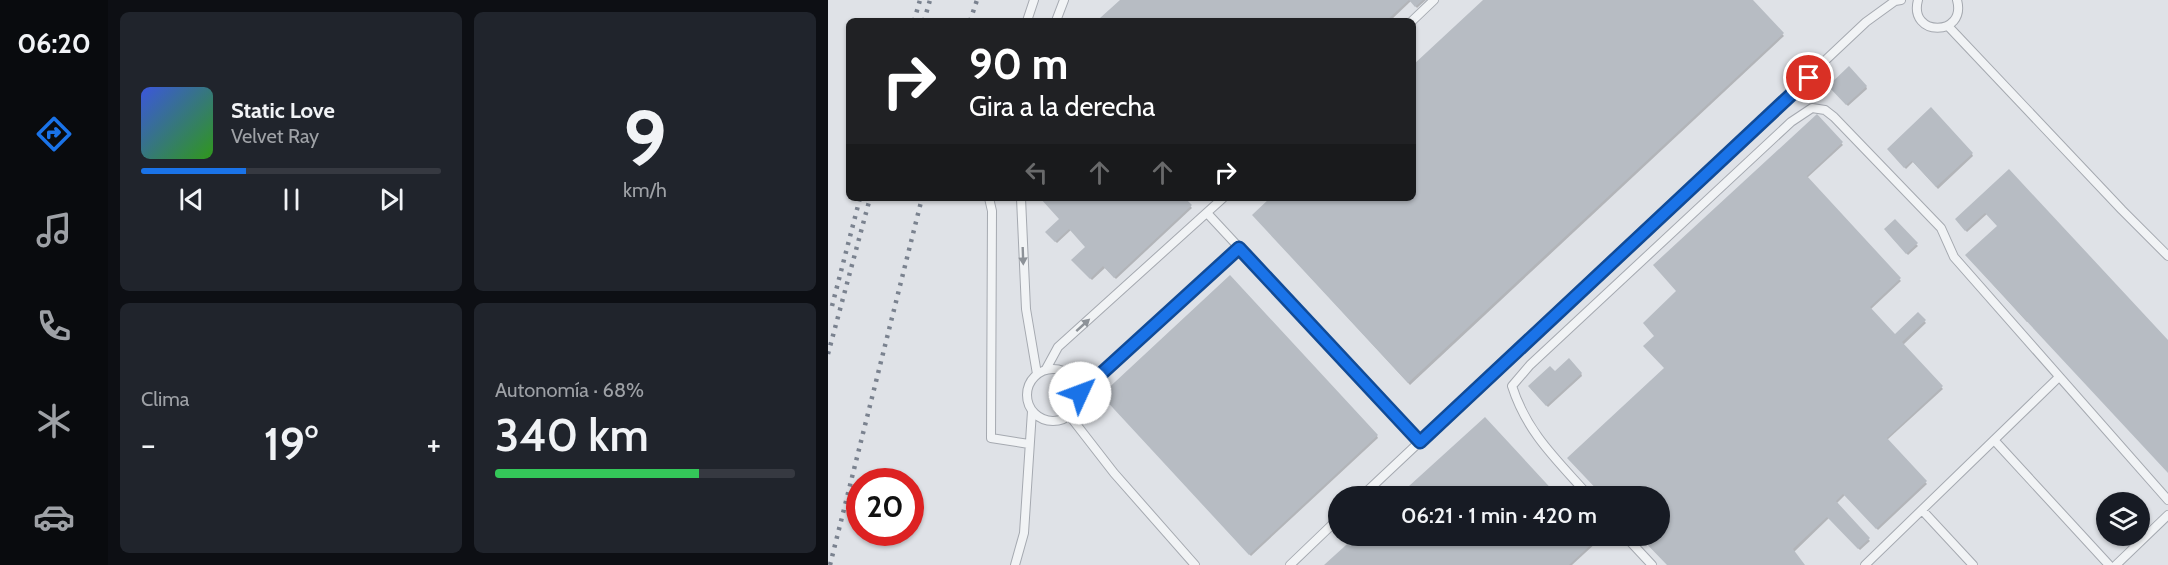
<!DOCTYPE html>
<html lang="es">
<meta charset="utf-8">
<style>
body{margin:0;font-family:Cabin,sans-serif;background:#20242c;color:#f1f3f6;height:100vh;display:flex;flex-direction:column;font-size:22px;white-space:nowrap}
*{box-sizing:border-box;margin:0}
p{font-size:20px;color:#9ea1a6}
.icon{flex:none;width:33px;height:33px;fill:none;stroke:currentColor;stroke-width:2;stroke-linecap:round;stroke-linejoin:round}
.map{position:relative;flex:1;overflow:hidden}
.drawer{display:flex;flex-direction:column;gap:12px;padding:12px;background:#0d0f14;width:720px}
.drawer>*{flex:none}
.guide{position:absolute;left:18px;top:18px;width:570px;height:183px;border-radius:9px;box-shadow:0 2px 4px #0004;background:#202124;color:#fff;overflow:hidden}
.buttons{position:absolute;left:1268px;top:492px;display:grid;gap:12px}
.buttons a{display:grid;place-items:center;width:54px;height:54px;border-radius:50%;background:#171b24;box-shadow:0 2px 4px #0004;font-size:30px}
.speed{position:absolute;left:18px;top:468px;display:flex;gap:12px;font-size:30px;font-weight:700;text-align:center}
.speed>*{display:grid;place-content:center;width:78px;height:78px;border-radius:50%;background:#171b24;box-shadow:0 2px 4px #0004;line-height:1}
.speed .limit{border:9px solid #d22;background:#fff;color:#111}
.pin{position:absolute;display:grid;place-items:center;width:51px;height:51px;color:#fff;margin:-26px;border:3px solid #fff;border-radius:50%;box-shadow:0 2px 6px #0007}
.me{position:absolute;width:66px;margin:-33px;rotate:47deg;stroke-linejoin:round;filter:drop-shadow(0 0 4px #0008)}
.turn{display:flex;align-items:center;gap:21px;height:126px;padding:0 24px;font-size:27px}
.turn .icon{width:78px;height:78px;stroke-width:2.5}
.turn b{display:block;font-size:42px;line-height:51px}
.lanes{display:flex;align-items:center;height:57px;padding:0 24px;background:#0003;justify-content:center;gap:30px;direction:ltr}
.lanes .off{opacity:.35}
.big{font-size:45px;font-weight:600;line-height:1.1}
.drawer .card{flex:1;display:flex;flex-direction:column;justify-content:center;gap:9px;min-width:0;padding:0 21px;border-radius:9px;background:#20242c}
.drawer .dial{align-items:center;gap:0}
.dial b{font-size:78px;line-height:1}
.song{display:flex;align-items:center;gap:18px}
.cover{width:72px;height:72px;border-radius:9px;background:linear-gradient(135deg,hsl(230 70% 55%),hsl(110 70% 35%))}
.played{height:6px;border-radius:3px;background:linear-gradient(90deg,#1a73e8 35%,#363941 35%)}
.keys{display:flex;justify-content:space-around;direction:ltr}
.heat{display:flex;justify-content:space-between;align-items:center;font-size:33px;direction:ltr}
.charge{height:9px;border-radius:4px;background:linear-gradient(90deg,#34c759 68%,#363941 0)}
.drawer .tiles{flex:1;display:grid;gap:12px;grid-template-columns:repeat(2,1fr)}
.trip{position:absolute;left:500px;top:486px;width:342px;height:60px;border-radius:30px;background:#171b24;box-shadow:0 2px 4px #0004;font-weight:600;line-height:60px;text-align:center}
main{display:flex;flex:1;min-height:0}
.dock{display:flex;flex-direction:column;width:108px;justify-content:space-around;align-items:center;background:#090b0e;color:#9ea1a6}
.dock .icon{width:42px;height:42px}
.dock .on{color:#1a73e8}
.dock b{font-size:27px;color:#f1f3f6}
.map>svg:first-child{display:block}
</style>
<main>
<nav class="dock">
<b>06:20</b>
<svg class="icon on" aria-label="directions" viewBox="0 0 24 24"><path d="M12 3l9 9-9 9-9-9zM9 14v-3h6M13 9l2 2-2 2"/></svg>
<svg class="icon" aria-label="music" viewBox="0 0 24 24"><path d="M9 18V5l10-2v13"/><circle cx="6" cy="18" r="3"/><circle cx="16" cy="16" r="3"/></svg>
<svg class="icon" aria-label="phone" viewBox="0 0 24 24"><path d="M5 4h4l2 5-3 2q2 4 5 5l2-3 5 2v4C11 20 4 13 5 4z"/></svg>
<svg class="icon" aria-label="climate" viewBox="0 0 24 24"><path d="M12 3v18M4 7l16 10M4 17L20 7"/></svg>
<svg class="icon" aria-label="car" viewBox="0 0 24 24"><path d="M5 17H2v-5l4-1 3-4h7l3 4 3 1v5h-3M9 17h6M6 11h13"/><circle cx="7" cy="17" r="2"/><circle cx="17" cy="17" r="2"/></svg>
</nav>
<section class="drawer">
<div class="tiles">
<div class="card">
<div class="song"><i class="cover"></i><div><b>Static Love</b><p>Velvet Ray</p></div></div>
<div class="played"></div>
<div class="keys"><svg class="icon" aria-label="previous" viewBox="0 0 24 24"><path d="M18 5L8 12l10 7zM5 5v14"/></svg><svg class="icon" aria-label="pause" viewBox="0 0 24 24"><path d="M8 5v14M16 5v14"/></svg><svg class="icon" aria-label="next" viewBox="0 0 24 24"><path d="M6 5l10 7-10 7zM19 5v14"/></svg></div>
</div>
<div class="card dial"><b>9</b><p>km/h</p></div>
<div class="card"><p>Clima</p>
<div class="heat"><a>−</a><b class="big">19°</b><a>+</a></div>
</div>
<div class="card"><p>Autonomía · 68%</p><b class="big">340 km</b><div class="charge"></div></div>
</div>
</section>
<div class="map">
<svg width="1340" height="565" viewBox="0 0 1340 565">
<rect width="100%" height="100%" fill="#dfe2e7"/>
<path fill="#0003" d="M294,0h304l-9,8 -6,-7 -21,20h-286z
M657,0h266l33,36 -374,349 -155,-168 17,-19h141v-131z
M1038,86l1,3 -19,17 -17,-18z
M989,116l26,29 -36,33 94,103 -31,29 24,26 24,-22 8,9 -23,22 40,44 -56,51 40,44 -49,46 -33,-35 -9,9 34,37 -10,9 -31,-32 -35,34 9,13h-135l-28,-29h19v-40h-55l-34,-36 95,-91 -9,-33 22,-44z
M1062,151l82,3 1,2 -35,33 -25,-27 -7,7z
M1180,171l20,151h-1l-60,-66 31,-30 -11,-12 -20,18 -9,-10z
M213,198h142l9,10 -76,71 -11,-11 -13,12 -18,-18 13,-15 -16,-17 -14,13 -9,-9 13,-15z
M1059,232l29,12 2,2 -10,9z
M727,373h26l1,3 -34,31 -17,-18z
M276,397l273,39 1,2 -127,118z
M657,419l71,77h-155z
M530,536h234l5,6 -25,23h-246z"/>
<path fill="#b7bcc3" d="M292,0h303l-8,7 -6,-7 -23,21h-283l-3,-3z
M655,0h270l31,33 -376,350 -156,-168 18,-17h143v-133z
M1021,66l18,20 -21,19 -18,-19z
M1103,107l42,46 -37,34 -24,-26 -8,7 -17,-19z
M989,114l26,28 -36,34 94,102 -31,29 25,27 23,-22 8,8 -24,22 41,44 -56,52 40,43 -51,48 -33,-35 -7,7 34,37 -12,11 -31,-32 -34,32 12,16h-138l-28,-29h20v-40h-56l-36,-38 97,-90 -21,-22 11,-10 -11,-13 33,-32 -23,-26z
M1181,169l159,171v133l-203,-218 32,-29 -12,-13 -20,18 -10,-12z
M212,198h145l7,7 -78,73 -11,-12 -13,13 -19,-19 14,-13 -16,-18 -14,13 -10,-10 14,-13z
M1067,219l23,24 -12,11 -22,-25z
M402,275l148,160 -129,120 -148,-160z
M741,358l13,15 -36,33 -18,-20 22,-20 5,5z
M657,417l73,79h-160z
M528,536h238l3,3 -28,26h-245z"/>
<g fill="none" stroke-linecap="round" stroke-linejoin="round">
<g stroke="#a5a9b0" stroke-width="10">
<path id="lane" d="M1090,0c-10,37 49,37 39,0
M199,21l7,-21
M228,21l8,-21
M584,21l22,-21
M1120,26l174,184 46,46
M161,198l3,13 -1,227 38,6
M193,198l5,111 11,65
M379,213l213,229
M199 395a26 26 0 1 1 52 0a26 26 0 1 1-52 0Z
M218,369l12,-22 165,-149
M252,393l159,-145
M241,415l45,58 81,92
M1166,440l115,125
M534,496l504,-474 29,-21 6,-1
M761,496c-32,-36 -62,-63 -77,-110l18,-21 261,-243 21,-14 13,2 9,7 107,111 13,29 214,243
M1094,510l51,55
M797,536l27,29
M187,565l9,-32 8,-122
M462,565l48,-46
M1037,565l194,-188
M1288,565l52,-50"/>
</g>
<use href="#lane" stroke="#f1f3f5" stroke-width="8"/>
<path stroke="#7a828f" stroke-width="4.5" stroke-dasharray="3 6" stroke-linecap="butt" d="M86,21l6,-21
M96,21l6,-21
M142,21l7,-21
M4,306l28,-108
M0,354l42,-156
M2,565l92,-367"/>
</g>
<defs><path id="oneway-solid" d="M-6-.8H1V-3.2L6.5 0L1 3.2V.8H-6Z" transform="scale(1.5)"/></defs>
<g fill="#8d9298">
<use href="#oneway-solid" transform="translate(195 256) rotate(88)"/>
<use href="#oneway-solid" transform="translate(255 325) rotate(-42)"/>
</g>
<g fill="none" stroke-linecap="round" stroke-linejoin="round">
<g stroke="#114b97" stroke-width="15">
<path id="route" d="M252,393l159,-145 181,194 389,-364"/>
</g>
<use href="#route" stroke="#1a73e8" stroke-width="10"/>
</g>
</svg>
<div class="buttons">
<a><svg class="icon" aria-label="layers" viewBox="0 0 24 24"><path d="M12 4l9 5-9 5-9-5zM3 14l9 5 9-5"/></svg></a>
</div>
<div class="speed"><div class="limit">20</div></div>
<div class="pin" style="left:981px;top:78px;background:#d93025"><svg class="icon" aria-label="arrive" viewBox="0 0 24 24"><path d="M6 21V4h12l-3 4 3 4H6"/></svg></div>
<svg class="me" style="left:252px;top:393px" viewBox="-20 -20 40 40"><circle r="19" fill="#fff"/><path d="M0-13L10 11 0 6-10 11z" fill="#1a73e8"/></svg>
<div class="trip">06:21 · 1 min · 420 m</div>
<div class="guide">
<div class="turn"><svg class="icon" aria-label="right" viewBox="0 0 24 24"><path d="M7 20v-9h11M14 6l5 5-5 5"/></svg><div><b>90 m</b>Gira a la derecha</div></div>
<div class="lanes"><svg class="icon off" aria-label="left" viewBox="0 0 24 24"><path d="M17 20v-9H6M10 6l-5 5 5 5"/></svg><svg class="icon off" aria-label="ahead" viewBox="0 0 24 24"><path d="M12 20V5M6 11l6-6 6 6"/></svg><svg class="icon off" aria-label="ahead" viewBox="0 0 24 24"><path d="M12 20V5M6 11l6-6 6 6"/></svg><svg class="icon" aria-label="right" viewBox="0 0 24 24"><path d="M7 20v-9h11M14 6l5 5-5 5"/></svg></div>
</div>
</div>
</main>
